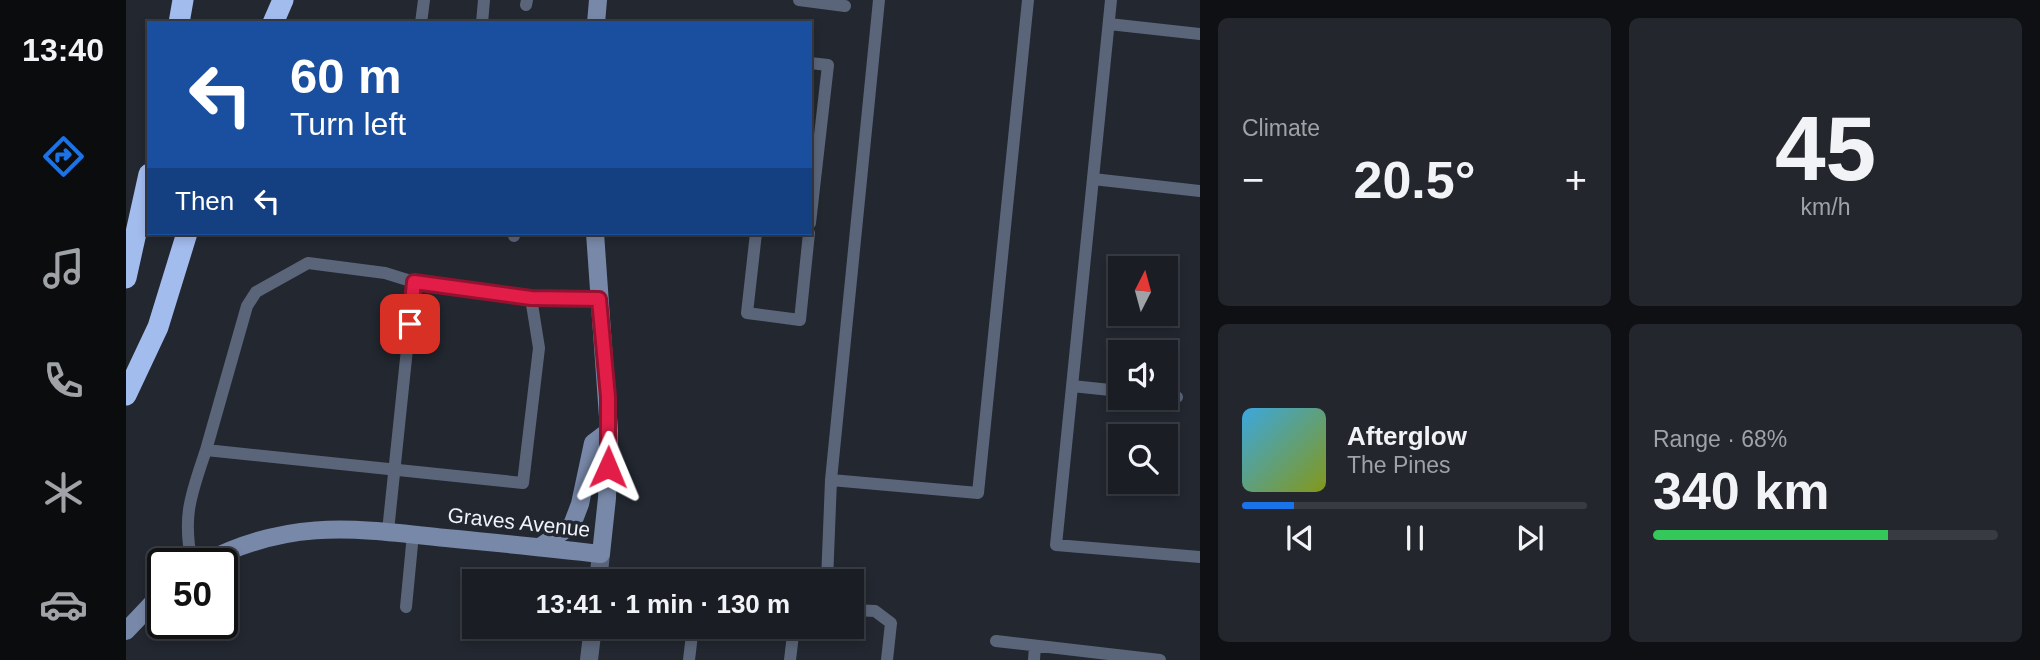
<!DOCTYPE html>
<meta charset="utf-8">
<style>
body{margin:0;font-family:Helvetica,sans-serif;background:#23262c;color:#f1f3f6;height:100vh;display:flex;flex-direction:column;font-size:26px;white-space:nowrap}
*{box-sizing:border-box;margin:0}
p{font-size:23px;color:#9fa2a6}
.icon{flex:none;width:38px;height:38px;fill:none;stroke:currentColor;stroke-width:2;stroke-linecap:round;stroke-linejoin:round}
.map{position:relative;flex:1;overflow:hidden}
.drawer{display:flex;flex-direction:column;gap:18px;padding:18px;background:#0e1014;width:840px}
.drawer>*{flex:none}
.banner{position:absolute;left:21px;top:21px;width:665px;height:214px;border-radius:0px;box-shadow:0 4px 10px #0003,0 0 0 2px #383b41;background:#1a4fa0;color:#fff;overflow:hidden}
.needle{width:46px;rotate:6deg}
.buttons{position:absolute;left:982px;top:256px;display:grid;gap:14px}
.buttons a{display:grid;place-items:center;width:70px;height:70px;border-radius:0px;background:#1a1d24;box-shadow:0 4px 10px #0003,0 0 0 2px #383b41;font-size:35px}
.speed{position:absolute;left:21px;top:548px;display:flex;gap:14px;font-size:35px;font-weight:700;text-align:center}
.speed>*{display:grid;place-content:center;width:91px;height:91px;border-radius:50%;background:#1a1d24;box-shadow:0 4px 10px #0003,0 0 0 2px #383b41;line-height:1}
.speed .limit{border:4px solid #111;border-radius:10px;background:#fff;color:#111}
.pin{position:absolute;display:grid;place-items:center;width:60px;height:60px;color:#fff;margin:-30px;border-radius:14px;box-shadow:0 4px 10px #0006}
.me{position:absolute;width:77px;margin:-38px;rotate:1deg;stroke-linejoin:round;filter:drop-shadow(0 0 5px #0008)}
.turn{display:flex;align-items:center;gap:24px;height:147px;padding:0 28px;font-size:32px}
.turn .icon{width:91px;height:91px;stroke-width:2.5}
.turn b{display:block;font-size:49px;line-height:60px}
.then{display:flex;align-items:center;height:66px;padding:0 28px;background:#0003;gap:14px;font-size:26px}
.big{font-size:52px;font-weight:700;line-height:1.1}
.drawer .card{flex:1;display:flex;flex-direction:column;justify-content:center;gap:10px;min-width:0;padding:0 24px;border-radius:10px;background:#23262c}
.drawer .dial{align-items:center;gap:0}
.dial b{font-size:91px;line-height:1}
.song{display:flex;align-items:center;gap:21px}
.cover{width:84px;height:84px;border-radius:10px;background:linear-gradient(135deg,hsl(200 70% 55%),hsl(70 70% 35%))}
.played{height:7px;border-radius:4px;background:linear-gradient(90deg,#1a73e8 15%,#383b41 15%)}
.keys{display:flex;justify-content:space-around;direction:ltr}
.heat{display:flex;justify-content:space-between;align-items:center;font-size:38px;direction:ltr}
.charge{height:10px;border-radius:5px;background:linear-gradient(90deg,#34c759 68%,#383b41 0)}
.drawer .tiles{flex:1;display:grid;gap:18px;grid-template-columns:repeat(2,1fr)}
.trip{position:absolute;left:336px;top:569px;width:402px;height:70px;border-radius:0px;background:#1a1d24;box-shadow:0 4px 10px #0003,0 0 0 2px #383b41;font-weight:700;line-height:70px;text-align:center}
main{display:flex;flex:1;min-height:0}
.dock{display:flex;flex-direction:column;width:126px;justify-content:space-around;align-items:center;background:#0a0c0e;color:#9fa2a6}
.dock .icon{width:49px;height:49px}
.dock .selected{color:#1a73e8}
.dock b{font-size:32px;color:#f1f3f6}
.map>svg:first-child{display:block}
</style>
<main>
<nav class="dock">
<b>13:40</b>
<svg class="icon selected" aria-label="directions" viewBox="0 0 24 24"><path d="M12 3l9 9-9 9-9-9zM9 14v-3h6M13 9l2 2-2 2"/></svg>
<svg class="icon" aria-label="music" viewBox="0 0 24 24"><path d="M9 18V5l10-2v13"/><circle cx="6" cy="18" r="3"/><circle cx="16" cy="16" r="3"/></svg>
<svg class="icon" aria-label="phone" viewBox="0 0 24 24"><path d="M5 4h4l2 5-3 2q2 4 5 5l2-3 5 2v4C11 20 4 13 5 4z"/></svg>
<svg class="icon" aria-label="climate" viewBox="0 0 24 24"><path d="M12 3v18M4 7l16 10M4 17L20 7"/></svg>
<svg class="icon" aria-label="car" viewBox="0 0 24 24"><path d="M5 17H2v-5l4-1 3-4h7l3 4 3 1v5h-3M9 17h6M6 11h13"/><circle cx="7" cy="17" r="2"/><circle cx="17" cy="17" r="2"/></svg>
</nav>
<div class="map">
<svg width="1074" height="660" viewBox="0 0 1074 660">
<rect width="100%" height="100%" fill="#222730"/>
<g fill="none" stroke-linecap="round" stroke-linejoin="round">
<path stroke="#5b6579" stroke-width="12" d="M673,0l46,6
M985,0l-55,545 144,12
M400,5l1,-5
M295,23l3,-23
M356,23l2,-23
M983,24l91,10
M684,63l18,2 -18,158
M967,179l107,12
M630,233l-9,80 53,7 9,-87
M388,236v-3
M182,263l77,10 29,9 117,16 8,50 -16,135 -317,-33 41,-144 9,-14z
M405,298l68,1
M946,386l48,5
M1040,396l11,1
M705,480l147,13 50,-493
M262,531l26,-249
M66,564c-10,-49 -1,-69 14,-114
M701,581l4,-101 48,-480
M280,607l7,-73
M726,610l23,1 16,12 -4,37
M870,641l164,19
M563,660l4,-34
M664,660l4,-34
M908,660l1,-14"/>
<path stroke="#5b6579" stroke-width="18" d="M472,581l3,-27
M463,660l4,-34"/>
<path stroke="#7888a8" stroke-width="18" d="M470,23l2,-23
M414,547l32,-22 8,-21 13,-61 16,-12
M75,564c88,-46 152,-36 245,-26 52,5 103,10 155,16l6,-56 2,-67 -14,-198
M0,631l37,-39"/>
<path stroke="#a3bcee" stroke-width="21" d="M53,23l4,-23
M147,23l10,-23
M0,278l23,-104
M0,395l32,-68 29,-94"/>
</g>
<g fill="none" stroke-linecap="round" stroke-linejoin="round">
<g stroke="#92132f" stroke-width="18">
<path id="route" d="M284,324l4,-42 117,16 68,1 9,98v70"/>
</g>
<use href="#route" stroke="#e11d48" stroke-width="12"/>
</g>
<g text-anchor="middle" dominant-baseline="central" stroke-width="7" stroke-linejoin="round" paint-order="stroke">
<g font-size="21" fill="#f0f3fa" stroke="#222730">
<text transform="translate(393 522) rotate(6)">Graves Avenue</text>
</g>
</g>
</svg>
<div class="buttons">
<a><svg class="needle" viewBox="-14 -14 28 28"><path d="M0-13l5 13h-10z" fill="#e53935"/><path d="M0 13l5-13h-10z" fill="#9fa2a6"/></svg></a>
<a><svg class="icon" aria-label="sound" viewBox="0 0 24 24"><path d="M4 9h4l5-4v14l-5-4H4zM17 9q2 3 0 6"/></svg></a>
<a><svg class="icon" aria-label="search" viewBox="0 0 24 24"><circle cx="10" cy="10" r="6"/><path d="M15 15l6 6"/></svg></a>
</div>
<div class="speed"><div class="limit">50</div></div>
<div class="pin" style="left:284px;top:324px;background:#d93025"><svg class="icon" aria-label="arrive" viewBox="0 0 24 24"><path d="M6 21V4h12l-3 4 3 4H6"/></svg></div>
<svg class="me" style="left:482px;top:467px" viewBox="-20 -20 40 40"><path d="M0-17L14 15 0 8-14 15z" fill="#e11d48" stroke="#fff" stroke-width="4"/></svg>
<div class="trip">13:41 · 1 min · 130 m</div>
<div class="banner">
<div class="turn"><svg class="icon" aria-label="left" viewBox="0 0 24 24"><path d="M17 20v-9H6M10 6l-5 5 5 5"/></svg><div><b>60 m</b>Turn left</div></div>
<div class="then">Then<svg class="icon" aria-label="left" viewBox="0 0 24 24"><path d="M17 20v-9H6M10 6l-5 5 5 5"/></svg></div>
</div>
</div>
<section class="drawer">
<div class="tiles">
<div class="card"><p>Climate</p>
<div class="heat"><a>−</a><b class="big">20.5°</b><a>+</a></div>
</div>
<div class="card dial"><b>45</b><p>km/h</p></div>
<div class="card">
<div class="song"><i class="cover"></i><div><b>Afterglow</b><p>The Pines</p></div></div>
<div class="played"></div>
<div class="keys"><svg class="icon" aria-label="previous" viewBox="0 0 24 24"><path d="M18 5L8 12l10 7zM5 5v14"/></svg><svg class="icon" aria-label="pause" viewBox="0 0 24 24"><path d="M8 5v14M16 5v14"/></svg><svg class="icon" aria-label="next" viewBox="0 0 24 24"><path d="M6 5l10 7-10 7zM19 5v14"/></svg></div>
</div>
<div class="card"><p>Range · 68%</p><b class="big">340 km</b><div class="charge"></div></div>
</div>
</section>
</main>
